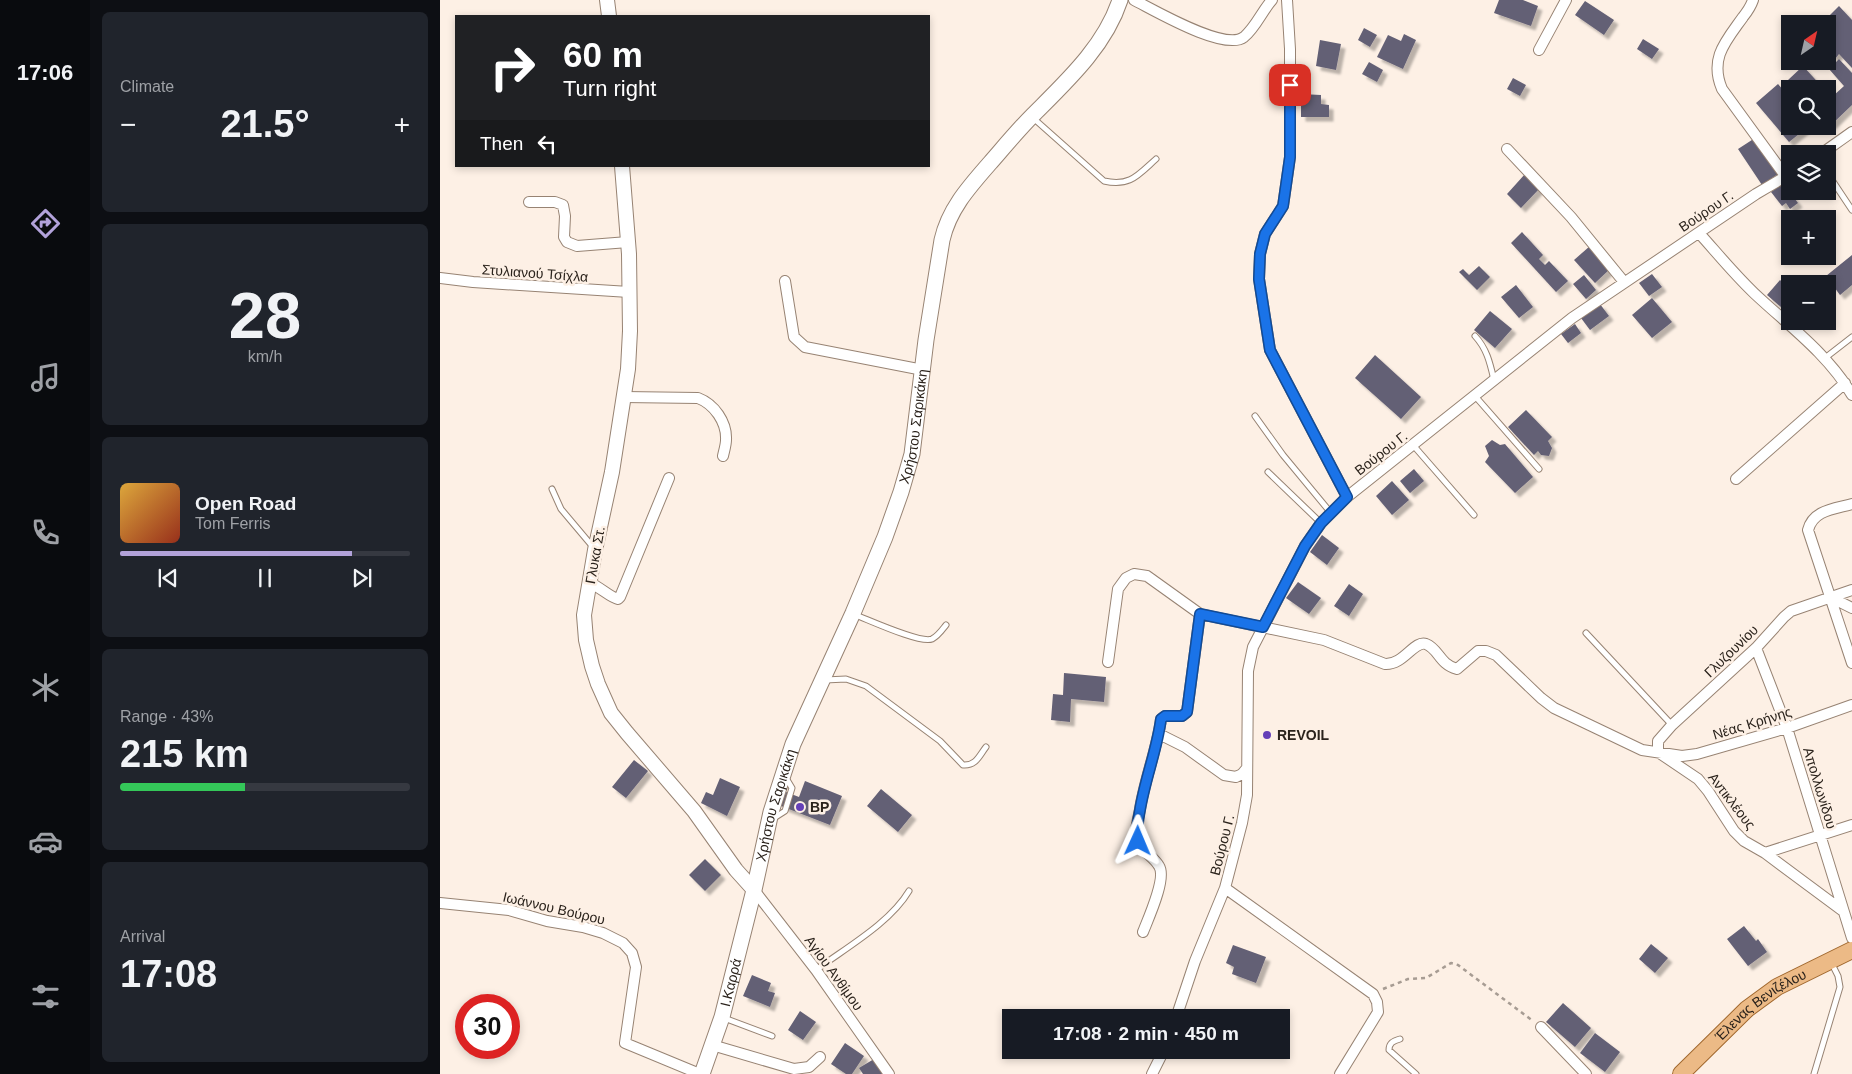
<!DOCTYPE html>
<meta charset="utf-8">
<style>
body{margin:0;font-family:Helvetica,sans-serif;background:#20242c;color:#f1f3f6;height:100vh;display:flex;flex-direction:column;font-size:19px;white-space:nowrap}
*{box-sizing:border-box;margin:0}
p{font-size:16px;color:#9ea1a6}
.icon{flex:none;width:28px;height:28px;fill:none;stroke:currentColor;stroke-width:2;stroke-linecap:round;stroke-linejoin:round}
.map{position:relative;flex:1;overflow:hidden}
.side{display:flex;flex-direction:column;gap:12px;padding:12px;background:#0d0f14;width:350px}
.side>*{flex:none}
.top-card{position:absolute;left:15px;top:15px;width:475px;height:152px;border-radius:0px;box-shadow:0 2px 8px #0003;background:#202124;color:#fff;overflow:hidden}
.needle{width:32px;rotate:34deg}
.controls{position:absolute;left:1341px;top:15px;display:grid;gap:10px}
.controls a{display:grid;place-items:center;width:55px;height:55px;border-radius:0px;background:#171b24;box-shadow:0 2px 8px #0003;font-size:25px}
.speed{position:absolute;left:15px;top:994px;display:flex;gap:10px;font-size:25px;font-weight:700;text-align:center}
.speed>*{display:grid;place-content:center;width:65px;height:65px;border-radius:50%;background:#171b24;box-shadow:0 2px 8px #0003;line-height:1}
.speed .limit{border:8px solid #d22;background:#fff;color:#111}
.pin{position:absolute;display:grid;place-items:center;width:42px;height:42px;color:#fff;margin:-21px;border-radius:10px;box-shadow:0 2px 8px #0006}
.me{position:absolute;width:55px;margin:-28px;rotate:1deg;stroke-linejoin:round;filter:drop-shadow(0 0 4px #0008)}
.turn{display:flex;align-items:center;gap:18px;height:105px;padding:0 25px;font-size:22px}
.turn .icon{width:65px;height:65px;stroke-width:2.5}
.turn b{display:block;font-size:35px;line-height:42px}
.then{display:flex;align-items:center;height:48px;padding:0 25px;background:#0003;gap:10px;font-size:19px}
.big{font-size:38px;font-weight:800;line-height:1.1}
.side .tile{flex:1;display:flex;flex-direction:column;justify-content:center;gap:8px;min-width:0;padding:0 18px;border-radius:8px;background:#20242c}
.side .dial{align-items:center;gap:0}
.dial b{font-size:65px;line-height:1}
.song{display:flex;align-items:center;gap:15px}
.cover{width:60px;height:60px;border-radius:8px;background:linear-gradient(135deg,hsl(40 70% 55%),hsl(10 70% 35%))}
.played{height:5px;border-radius:2px;background:linear-gradient(90deg,#b2a2da 80%,#363941 80%)}
.keys{display:flex;justify-content:space-around;direction:ltr}
.heat{display:flex;justify-content:space-between;align-items:center;font-size:28px;direction:ltr}
.charge{height:8px;border-radius:4px;background:linear-gradient(90deg,#34c759 43%,#363941 0)}
.trip{position:absolute;left:562px;top:1009px;width:288px;height:50px;border-radius:0px;background:#171b24;box-shadow:0 2px 8px #0003;font-weight:800;line-height:50px;text-align:center}
main{display:flex;flex:1;min-height:0}
.dock{display:flex;flex-direction:column;width:90px;justify-content:space-around;align-items:center;background:#090b0e;color:#9ea1a6}
.dock .icon{width:35px;height:35px}
.dock .current{color:#b2a2da}
.dock b{font-size:22px;color:#f1f3f6}
.map>svg:first-child{display:block}
</style>
<main>
<nav class="dock">
<b>17:06</b>
<svg class="icon current" aria-label="directions" viewBox="0 0 24 24"><path d="M12 3l9 9-9 9-9-9zM9 14v-3h6M13 9l2 2-2 2"/></svg>
<svg class="icon" aria-label="music" viewBox="0 0 24 24"><path d="M9 18V5l10-2v13"/><circle cx="6" cy="18" r="3"/><circle cx="16" cy="16" r="3"/></svg>
<svg class="icon" aria-label="phone" viewBox="0 0 24 24"><path d="M5 4h4l2 5-3 2q2 4 5 5l2-3 5 2v4C11 20 4 13 5 4z"/></svg>
<svg class="icon" aria-label="climate" viewBox="0 0 24 24"><path d="M12 3v18M4 7l16 10M4 17L20 7"/></svg>
<svg class="icon" aria-label="car" viewBox="0 0 24 24"><path d="M5 17H2v-5l4-1 3-4h7l3 4 3 1v5h-3M9 17h6M6 11h13"/><circle cx="7" cy="17" r="2"/><circle cx="17" cy="17" r="2"/></svg>
<svg class="icon" aria-label="filters" viewBox="0 0 24 24"><path d="M4 7h16M4 17h16"/><circle cx="9" cy="7" r="2"/><circle cx="15" cy="17" r="2"/></svg>
</nav>
<section class="side">
<div class="tile"><p>Climate</p>
<div class="heat"><a>−</a><b class="big">21.5°</b><a>+</a></div>
</div>
<div class="tile dial"><b>28</b><p>km/h</p></div>
<div class="tile">
<div class="song"><i class="cover"></i><div><b>Open Road</b><p>Tom Ferris</p></div></div>
<div class="played"></div>
<div class="keys"><svg class="icon" aria-label="previous" viewBox="0 0 24 24"><path d="M18 5L8 12l10 7zM5 5v14"/></svg><svg class="icon" aria-label="pause" viewBox="0 0 24 24"><path d="M8 5v14M16 5v14"/></svg><svg class="icon" aria-label="next" viewBox="0 0 24 24"><path d="M6 5l10 7-10 7zM19 5v14"/></svg></div>
</div>
<div class="tile"><p>Range · 43%</p><b class="big">215 km</b><div class="charge"></div></div>
<div class="tile"><p>Arrival</p><b class="big">17:08</b></div>
</section>
<div class="map">
<svg width="1412" height="1074" viewBox="0 0 1412 1074">
<defs>
<filter id="shadow"><feDropShadow dx="4.5" dy="4.5" stdDeviation="1" flood-color="#0004"/></filter>
</defs>
<rect width="100%" height="100%" fill="#fdf0e5"/>
<path fill="#646075" filter="url(#shadow)" d="M1059,0h24l15,6 -7,20 -37,-13z
M1145,1l29,19 -10,15 -29,-20z
M1399,6l13,14v48l-13,-14 -4,5 -7,-8v-27h-7z
M924,28l13,7 -7,12 -12,-7z
M964,34l12,6 -13,29 -26,-12 11,-22 13,6z
M1203,39l16,10 -7,10 -15,-10z
M880,40l21,4 -5,26 -20,-4z
M1399,59l13,14v32l-22,21 -2,-3v-31l4,5 12,-11 -15,-17z
M929,62l14,8 -6,12 -15,-8z
M1363,66l21,23h-28l-8,-9z
M1073,78l13,7 -6,11 -13,-7z
M1338,84l12,14v28h19l-20,16 -33,-39z
M861,94l20,1v9l8,1v12h-28z
M1315,138l23,36 -16,11 -24,-36z
M1085,174l15,14 -19,20 -14,-14z
M1343,183l15,20 -8,6 -4,-6 -4,3 -11,-14z
M1082,232l21,23 -4,4 6,6 4,-4 19,20 -12,11 -45,-49z
M1150,246l20,23 -15,14 -21,-23z
M1412,255v30l-12,10 -14,-19z
M1039,266l11,11 -13,13 -18,-18 4,-3 6,6z
M1212,274l10,13 -13,9 -10,-13z
M1144,275l12,15 -10,9 -13,-15z
M1340,280l10,9v8l-9,10 -14,-12z
M1076,285l17,22 -14,11 -18,-21z
M1212,298l20,24 -20,16 -20,-23z
M1160,304l9,12 -19,14 -9,-12z
M1050,311l22,18 -17,19 -21,-18z
M1135,324l6,9 -13,10 -7,-9z
M935,355l46,42 -20,22 -46,-41z
M1086,410l26,27 -4,4 4,7 -3,8 -8,-1 -3,-4 -4,4 -26,-28z
M1052,440l8,5 5,-1 28,33 -18,16 -30,-31 4,-6 -4,-10z
M974,469l10,12 -14,12 -10,-12z
M952,481l17,19 -17,15 -16,-19z
M882,535l17,13 -12,17 -17,-13z
M858,582l23,16 -12,16 -23,-16z
M909,584l14,10 -14,22 -15,-10z
M624,673l42,4 -2,25 -33,-3 -1,23 -19,-2 2,-26 10,1z
M194,760l14,11 -22,27 -14,-11z
M280,778l20,9 -13,29 -26,-13 5,-11 7,3z
M365,781l37,15 -12,29 -49,-19 5,-14 13,5z
M441,789l31,26 -14,17 -31,-26z
M265,859l16,16 -16,16 -16,-16z
M1304,926l12,15 2,-2 9,13 -19,14 -21,-27z
M1211,944l17,14 -13,15 -16,-14z
M793,945l33,12 -10,26 -24,-9 2,-7 -8,-4z
M312,975l19,8 -3,8 7,2 -5,14 -27,-11z
M1123,1003l28,25 -16,19 -29,-25z
M360,1011l16,11 -13,18 -15,-10z
M1155,1033l25,19 -15,20 -25,-19z
M405,1043l19,13 -12,18h-6l-15,-10z
M434,1059l9,15h-20l-4,-6z"/>
<g fill="none" stroke-linecap="round" stroke-linejoin="round">
<g stroke="#978373" stroke-width="7">
<path id="service" d="M592,117l72,64c26,6 34,-6 52,-22
M1388,174l24,36
M1035,336c12,13 15,27 19,44
M1385,358l27,-21
M1035,396l64,73
M815,416l28,39 48,58
M973,445l61,70
M828,472l53,51
M112,489l9,20 32,38
M413,614c14,5 67,30 79,25 6,-3 10,-9 14,-14
M1146,633l86,92
M385,680l21,-1 20,7 74,55 23,24c13,1 16,-9 23,-18
M334,818l11,-7 7,-23 -6,-10
M376,970c31,-23 74,-47 93,-79
M284,1018l48,18
M960,1039c-7,2 -11,4 -11,11l27,24
M1374,1074l26,-87 -2,-11 -7,-14"/>
</g>
<g stroke="#978373" stroke-width="12">
<path id="minor" d="M694,0c20,10 91,52 110,37 12,-10 18,-26 28,-37
M847,0l3,49v108l-7,49 -18,28 -5,20 -1,25 11,71 77,147
M1313,0c-2,6 -6,12 -10,17 -17,24 -34,41 -21,72l64,88
M1099,50l27,-50
M1067,149l64,68 53,65
M1381,154l31,-22
M89,202h26l8,3 2,11 -1,21 3,5 10,4 51,-4
M1259,233c18,20 35,41 55,60 34,32 74,61 98,102
M0,278l33,4 156,10
M345,281l9,56 11,10 118,23
M184,397l74,1c16,6 29,24 28,42 0,5 -2,11 -3,16
M1296,479l109,-96
M1412,504c-18,5 -39,6 -44,26l44,133
M150,583c10,4 21,15 28,16l2,-2 49,-119
M1390,597l22,11
M1316,648l31,80 65,210
M668,662l10,-73 8,-11 8,-4 13,2 53,38 124,26 61,24c19,1 29,-24 41,-20 13,5 13,20 31,25l21,-18h8l10,4 45,43 13,10 88,42 40,6 15,-2 90,-26 65,-23
M719,734l26,13 39,28 12,2 6,-3 5,-6
M1325,853l87,-28
M785,888l148,106 4,8 1,10 -38,62
M314,890l62,80 73,104
M0,903l69,7 38,11 36,6 20,6 20,10 9,10 4,14 -11,76 75,31
M1403,911l-78,-58 -21,-12 -10,-10 -26,-40 -10,-12 -40,-27v-11l14,-16 84,-77 28,-31 7,-6 61,-21
M703,932c5,-13 24,-54 16,-66 -8,-13 -22,-15 -23,-34 0,-7 3,-16 4,-23 5,-31 17,-60 21,-90l4,-3h17l5,-4 13,-98
M736,1018l19,-57 30,-73 17,-65 5,-28 1,-124 5,-24 52,-101 16,-23 26,-26 225,-179 184,-124 34,-20
M1101,1027l45,47
M272,1045l82,24 15,-2 11,-10
M712,1074l12,-24"/>
</g>
<g stroke="#978373" stroke-width="16">
<path id="tertiary" d="M167,0l2,16
M182,166l7,88 1,77 -2,38 -16,103 -17,78 -11,65 2,25 6,26 6,18 13,29 16,20 67,78 42,59 18,20"/>
</g>
<g stroke="#978373" stroke-width="17">
<g id="secondary">
<path id="s1" d="M262,1074l20,-57 32,-127 17,-78 22,-68 60,-131 32,-76 16,-45 11,-38 14,-114 16,-100c7,-31 27,-53 48,-77 14,-16 28,-33 43,-48 34,-34 72,-69 87,-115"/>
</g>
</g>
<g stroke="#a0672d" stroke-width="18">
<g id="primary">
<path id="s2" d="M1241,1074l66,-65 30,-22 75,-37"/>
</g>
</g>
<path stroke="#a79c93" stroke-width="2.5" stroke-dasharray="4 4" stroke-linecap="butt" d="M943,989l25,-10 18,-1 25,-15 7,2 75,56"/>
<use href="#service" stroke="#fff" stroke-width="5"/>
<use href="#minor" stroke="#fff" stroke-width="10"/>
<use href="#tertiary" stroke="#fff" stroke-width="14"/>
<use href="#secondary" stroke="#fff" stroke-width="15"/>
<use href="#primary" stroke="#ecba86" stroke-width="16"/>
</g>
<g fill="none" stroke-linecap="round" stroke-linejoin="round">
<g stroke="#114b97" stroke-width="12">
<path id="route" d="M698,841c-2,-11 0,-20 2,-31 5,-31 17,-60 21,-91l4,-3h17l5,-4 13,-98 63,13 42,-81 16,-23 26,-26 -77,-147 -11,-71 1,-25 5,-20 18,-28 7,-49v-72"/>
</g>
<use href="#route" stroke="#1a73e8" stroke-width="9"/>
</g>
<g fill="#6540b8" stroke="#fdf0e5" stroke-width="2">
<circle cx="827" cy="735" r="5"/>
<circle cx="360" cy="807" r="5"/>
</g>
<g text-anchor="middle" dominant-baseline="central" stroke-width="5" stroke-linejoin="round" paint-order="stroke">
<g font-size="14" fill="#2b231c" stroke="#fdf0e5">
<text transform="translate(1266 211) rotate(-34)">Βούρου Γ.</text>
<text transform="translate(95 273) rotate(4)">Στυλιανού Τσίχλα</text>
<text stroke="none"><textPath href="#s1" startOffset="684">Χρήστου Σαρικάκη</textPath></text>
<text transform="translate(941 453) rotate(-38)">Βούρου Γ.</text>
<text transform="translate(155 555) rotate(-80)">Γλυκα Στ.</text>
<text transform="translate(1291 651) rotate(-44)">Γλυζουνίου</text>
<text transform="translate(1312 723) rotate(-17)">Νέας Κρήνης</text>
<text transform="translate(1380 788) rotate(73)">Απολλωνίδου</text>
<text transform="translate(1292 801) rotate(52)">Αντικλέους</text>
<text stroke="none"><textPath href="#s1" startOffset="279">Χρήστου Σαρικάκη</textPath></text>
<text transform="translate(782 845) rotate(-76)">Βούρου Γ.</text>
<text transform="translate(114 908) rotate(13)">Ιωάννου Βούρου</text>
<text transform="translate(394 973) rotate(54)">Αγίου Ανθίμου</text>
<text stroke="none"><textPath href="#s1" startOffset="96">Ι.Καρρά</textPath></text>
<text stroke="none"><textPath href="#s2" startOffset="106">Έλενας Βενιζέλου</textPath></text>
</g>
<g font-size="14" font-weight="bold" fill="#2b231c" stroke="#fdf0e5" text-anchor="start">
<text x="837" y="735">REVOIL</text>
<text x="370" y="807">BP</text>
</g>
</g>
</svg>
<div class="controls">
<a><svg class="needle" viewBox="-14 -14 28 28"><path d="M0-13l5 13h-10z" fill="#e53935"/><path d="M0 13l5-13h-10z" fill="#9ea1a6"/></svg></a>
<a><svg class="icon" aria-label="search" viewBox="0 0 24 24"><circle cx="10" cy="10" r="6"/><path d="M15 15l6 6"/></svg></a>
<a><svg class="icon" aria-label="layers" viewBox="0 0 24 24"><path d="M12 4l9 5-9 5-9-5zM3 14l9 5 9-5"/></svg></a>
<a>+</a>
<a>−</a>
</div>
<div class="speed"><div class="limit">30</div></div>
<div class="pin" style="left:850px;top:85px;background:#d93025"><svg class="icon" aria-label="arrive" viewBox="0 0 24 24"><path d="M6 21V4h12l-3 4 3 4H6"/></svg></div>
<svg class="me" style="left:698px;top:841px" viewBox="-20 -20 40 40"><path d="M0-17L14 15 0 8-14 15z" fill="#1a73e8" stroke="#fff" stroke-width="4"/></svg>
<div class="trip">17:08 · 2 min · 450 m</div>
<div class="top-card">
<div class="turn"><svg class="icon" aria-label="right" viewBox="0 0 24 24"><path d="M7 20v-9h11M14 6l5 5-5 5"/></svg><div><b>60 m</b>Turn right</div></div>
<div class="then">Then<svg class="icon" aria-label="left" viewBox="0 0 24 24"><path d="M17 20v-9H6M10 6l-5 5 5 5"/></svg></div>
</div>
</div>
</main>
